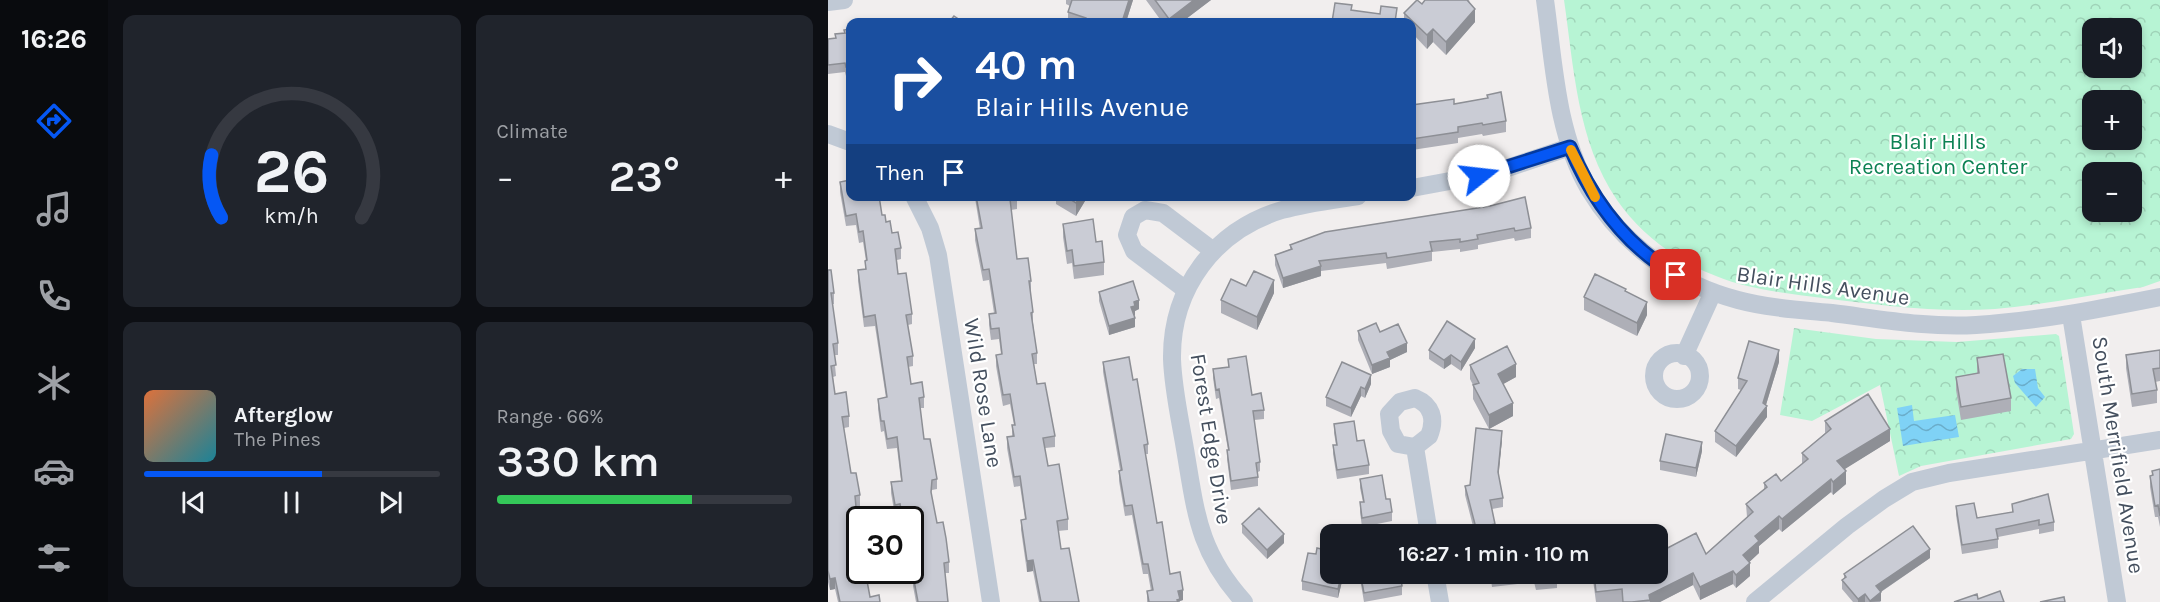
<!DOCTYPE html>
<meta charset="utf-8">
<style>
body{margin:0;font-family:Karla,sans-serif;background:#20242c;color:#f1f3f6;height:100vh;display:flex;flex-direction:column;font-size:22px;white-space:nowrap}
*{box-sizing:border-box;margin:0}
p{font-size:20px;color:#9ea1a6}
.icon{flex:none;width:33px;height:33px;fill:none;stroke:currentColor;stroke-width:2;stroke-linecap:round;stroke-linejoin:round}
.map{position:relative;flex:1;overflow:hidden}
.panel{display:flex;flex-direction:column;gap:15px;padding:15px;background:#0d0f14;width:720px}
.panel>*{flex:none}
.hud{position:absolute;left:18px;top:18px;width:570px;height:183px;border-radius:12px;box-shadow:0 3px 9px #0003;background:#1a4fa0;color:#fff;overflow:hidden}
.fabs{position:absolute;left:1254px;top:18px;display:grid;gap:12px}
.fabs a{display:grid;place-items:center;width:60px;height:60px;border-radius:12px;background:#171b24;box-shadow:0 3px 9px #0003;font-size:30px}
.speed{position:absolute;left:18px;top:506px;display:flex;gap:12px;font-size:30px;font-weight:700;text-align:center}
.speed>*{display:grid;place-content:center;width:78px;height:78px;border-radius:50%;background:#171b24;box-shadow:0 3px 9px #0003;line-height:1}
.speed .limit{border:3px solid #111;border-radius:9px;background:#fff;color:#111}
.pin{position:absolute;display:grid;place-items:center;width:51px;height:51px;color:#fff;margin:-26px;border-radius:12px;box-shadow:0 3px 9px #0006}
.me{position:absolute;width:66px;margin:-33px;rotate:74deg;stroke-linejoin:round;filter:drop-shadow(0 0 4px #0008)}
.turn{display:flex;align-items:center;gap:21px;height:126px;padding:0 30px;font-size:27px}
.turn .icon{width:78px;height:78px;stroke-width:2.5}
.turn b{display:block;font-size:42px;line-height:51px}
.then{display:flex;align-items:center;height:57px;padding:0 30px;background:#0003;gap:12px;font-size:22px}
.big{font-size:45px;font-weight:600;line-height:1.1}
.panel .tile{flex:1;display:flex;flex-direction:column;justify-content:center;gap:9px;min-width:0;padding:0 21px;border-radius:12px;background:#20242c}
.panel .dial{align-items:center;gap:0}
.dial svg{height:156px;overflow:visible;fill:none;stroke:#363941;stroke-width:7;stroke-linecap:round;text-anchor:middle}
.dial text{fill:#f1f3f6;stroke:none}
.song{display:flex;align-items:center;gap:18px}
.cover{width:72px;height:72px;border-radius:9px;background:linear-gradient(135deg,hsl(20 70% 55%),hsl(190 70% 35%))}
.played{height:6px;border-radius:3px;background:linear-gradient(90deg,#0557f4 60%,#363941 60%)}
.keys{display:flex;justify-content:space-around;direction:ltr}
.heat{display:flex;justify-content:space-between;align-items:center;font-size:33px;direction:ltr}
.charge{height:9px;border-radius:4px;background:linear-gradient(90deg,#34c759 66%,#363941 0)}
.panel .tiles{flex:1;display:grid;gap:15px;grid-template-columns:repeat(2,1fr)}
.trip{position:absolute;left:492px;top:524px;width:348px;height:60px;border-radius:12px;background:#171b24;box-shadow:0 3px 9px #0003;font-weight:600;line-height:60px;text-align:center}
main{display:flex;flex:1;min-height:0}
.tabs{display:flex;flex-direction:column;width:108px;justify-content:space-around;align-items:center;background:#090b0e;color:#9ea1a6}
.tabs .icon{width:42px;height:42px}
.tabs .current{color:#0557f4}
.tabs b{font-size:27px;color:#f1f3f6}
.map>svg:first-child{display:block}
</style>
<main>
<nav class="tabs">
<b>16:26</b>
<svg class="icon current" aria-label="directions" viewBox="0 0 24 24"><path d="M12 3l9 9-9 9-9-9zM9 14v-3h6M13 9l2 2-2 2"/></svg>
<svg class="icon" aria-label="music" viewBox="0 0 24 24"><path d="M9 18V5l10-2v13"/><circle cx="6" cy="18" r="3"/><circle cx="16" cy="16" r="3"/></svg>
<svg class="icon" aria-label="phone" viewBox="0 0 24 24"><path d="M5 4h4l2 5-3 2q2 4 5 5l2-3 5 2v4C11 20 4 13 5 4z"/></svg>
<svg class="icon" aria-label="climate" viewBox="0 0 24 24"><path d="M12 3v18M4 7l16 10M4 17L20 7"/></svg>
<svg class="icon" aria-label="car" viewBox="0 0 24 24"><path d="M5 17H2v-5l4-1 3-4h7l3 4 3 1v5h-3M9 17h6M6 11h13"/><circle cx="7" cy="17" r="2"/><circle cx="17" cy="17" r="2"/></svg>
<svg class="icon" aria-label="filters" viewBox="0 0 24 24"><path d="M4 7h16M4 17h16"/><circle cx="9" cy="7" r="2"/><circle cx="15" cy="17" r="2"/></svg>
</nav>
<section class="panel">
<div class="tiles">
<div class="tile dial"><svg viewBox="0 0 100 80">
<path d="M14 69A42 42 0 1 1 86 69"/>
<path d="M14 69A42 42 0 0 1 9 37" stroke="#0557f4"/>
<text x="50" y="56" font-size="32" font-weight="700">26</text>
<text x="50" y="72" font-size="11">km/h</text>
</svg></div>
<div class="tile"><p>Climate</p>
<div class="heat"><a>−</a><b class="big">23°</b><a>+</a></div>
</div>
<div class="tile">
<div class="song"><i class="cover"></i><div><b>Afterglow</b><p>The Pines</p></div></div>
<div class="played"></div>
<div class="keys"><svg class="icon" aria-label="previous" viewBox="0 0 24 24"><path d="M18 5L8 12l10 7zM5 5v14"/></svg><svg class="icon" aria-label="pause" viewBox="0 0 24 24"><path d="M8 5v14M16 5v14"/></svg><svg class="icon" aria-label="next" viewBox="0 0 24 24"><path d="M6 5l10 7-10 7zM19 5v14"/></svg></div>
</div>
<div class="tile"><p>Range · 66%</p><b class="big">330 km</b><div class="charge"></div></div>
</div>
</section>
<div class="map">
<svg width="1332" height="602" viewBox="0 0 1332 602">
<defs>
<pattern id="forest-crowns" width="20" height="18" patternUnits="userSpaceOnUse" patternTransform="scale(1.5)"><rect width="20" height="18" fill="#b7f4d4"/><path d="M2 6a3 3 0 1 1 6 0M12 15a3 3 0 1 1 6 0" fill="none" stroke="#9fd3b8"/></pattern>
<pattern id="water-waves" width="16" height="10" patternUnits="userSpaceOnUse" patternTransform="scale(1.5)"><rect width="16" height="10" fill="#7fd2f6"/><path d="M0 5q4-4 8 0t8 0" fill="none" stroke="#6aadca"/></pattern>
</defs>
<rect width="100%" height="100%" fill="#f1eeee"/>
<path fill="url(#forest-crowns)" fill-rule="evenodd" d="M736,0h596v281l-17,6c-49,7 -99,18 -148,22 -57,4 -116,-4 -172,-11 -36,-5 -73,-8 -107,-22 -39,-15 -75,-41 -99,-76 -40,-59 -43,-132 -53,-200zM1264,28h40v40h-40zM1264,100h40v40h-40zM1264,172h40v40h-40z
M966,328l82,11 81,3 99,-8 3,2 15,98 -3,5 -150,27 -22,10 -19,-91 -68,36 -32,-6z"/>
<path fill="url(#water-waves)" d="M1194,369h13l3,19 7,9 -9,10 -21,-24 -2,-7z
M1084,405l2,16 41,-6 4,22 -56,9 -6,-38z"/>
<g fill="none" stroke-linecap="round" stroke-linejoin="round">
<path stroke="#c0c9d5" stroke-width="18" d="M717,0c9,63 11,132 44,189 33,55 87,95 149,111 30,8 63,10 94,13 48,6 96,15 144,12 63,-4 123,-16 184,-28
M0,2l16,-2
M0,134l22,8
M584,188l81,-15 77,-26
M86,196l16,32 8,27 53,347
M358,290l-52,-39 -7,-16 6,-18 12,-7 18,3 49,37
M1243,315l46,287
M826 376a23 23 0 1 1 46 0a23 23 0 1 1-46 0Z
M856,356l29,-64
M587,447l-17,-3 -7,-13 -2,-17 11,-12 15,-4c17,7 21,21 14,38l-14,11 14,87
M607,573l5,29
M416,602c-46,-51 -48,-89 -59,-153 -5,-30 -12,-60 -13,-90 -1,-71 43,-129 110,-149 25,-7 51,-10 76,-14
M927,602l92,-76 37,-27 28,-17 37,-9 211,-33"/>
</g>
<path fill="#aeafb7" d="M238,0h67l-7,22h-58v-10l2,-6 -4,-2z
M318,0h65l-29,22h-20z
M641,0l6,22 -29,33 -13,-13 -6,7 -15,-16v-11h-8v-9l18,-9z
M22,29v46l-4,1 -1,-4 -17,2v-35l7,-1v-4l9,-1z
M659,95l19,26v11l-23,4 -1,-2 -24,4v5l-46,7v-45l42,-1 33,-6z
M12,182l42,33 19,33v11l-4,1 1,14 14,40v10l-4,1 5,31v10l-5,1 3,17 13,13v11h-4l4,31 13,40v10l-5,1 -1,3 6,30 12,39v11h-4l3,29h-32l-3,-16v-11h3l-6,-28v-28h-9l-1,-4 -5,1 -4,-23v-11l10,-1 -4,-33 -10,1 -3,-18 -3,1 -3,-23v-10l8,-1 -11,-72 -11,1 -6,-46v-11l7,-1v-8h1l-3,-19 -4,1 -3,-18 -10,1 -6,-34z
M136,196h53v13l-6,1 6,49 14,22v11h-1l3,20v11l4,30v11h-3l3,20 18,52v11l-10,1 3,18 20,53v11l-10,1 3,18 18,53h-40l-6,-31 -6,1 -6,-42v-10l4,-1 -5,-33 -6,1 -7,-39v-11h5v-12h2l-4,-21 -7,2 -7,-40v-11l5,-1 -2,-15 -8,1 -2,-15v-11l5,-1 -5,-33 -6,1 -8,-41v-11h5l-5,-31 -11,1z
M228,196h32l-12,20 -20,-12z
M662,206l41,22v10l-16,3 -1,-3 -36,7v4l-18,3v-3l-28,3v9l-45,8 -1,-6 -65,8v5l-38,12 -8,-23v-10l15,-6v-4z
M235,224l33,18 8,20v13l-30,4 -2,-16 -5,1 -4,-27z
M0,270l6,23v11h-2l6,39v12h-4l2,21 -3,1 2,17 14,22v11l-5,1 7,45 9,22v11l-4,1 4,63 10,27 10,5h-42l-3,-13 -5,1 -2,-8z
M418,286l28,7 -17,37 -36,-17v-13z
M271,292l40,17 -4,2v4l-1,1 1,11 -26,8 -10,-34z
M798,292l21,23 -10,21 -53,-26v-13z
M530,331l22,1 27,20 -17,8v7l-18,7 -14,-34z
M647,348l-14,23 -10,-7 -7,5 -15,-10v-9z
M1332,350v31l-5,1 2,8v13l-25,4 -6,-39v-13z
M1149,358l34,40v13l-50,9 -5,-30v-13l21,-4z
M400,359l24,36 12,15v9l-10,1 6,42v9l-2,1v14l-27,4 -4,-31v-9h1l-9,-52 -3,1 -3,-21v-9l15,-2z
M275,362l30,18 15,64v10h-3l12,69 13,51 13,26 -3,1v1h-33v-11h4l-3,-17h-5l-11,-59 -7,1 -6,-35v-10l1,-1 -17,-98z
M951,362l-13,43 1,12 -31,40 -21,-15v-11l26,-41 -3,-1v-11z
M642,365l46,12 -13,7 10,32 -24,13 -16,-30v-14l-3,-6z
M543,384l-6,14 -4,-2 -10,21 -25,-11v-9z
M997,421l65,20 -46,28 2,15 -13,11 -2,-3 -49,40 -3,-3 -20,17v7l-10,9 1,14 -14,12 -3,-4 -33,16 -7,-15 -33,17h-64l-4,-29h66l48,-19 41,-37 -1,-13 18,-15v-6l17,-2 21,-17v-11l23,-20z
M506,424l23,17 12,24v9l-32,5 -4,-25v-9h3l-2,-12z
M674,440l-4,35 5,23v9l-11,2 3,15v9l-20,1 -10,-39v-9l5,-1z
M874,451l-6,26 -36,-7v-9z
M1332,469v58l-2,-10h-3l-5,-30v-11l2,-1v-4z
M532,479l26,20 6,13v9l-30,6 -2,-15v-10h3l-3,-14z
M1184,504l42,18v9l-15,3v-5l-41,8v11l-36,6 -6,-39v-9l21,12 35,-6z
M414,524l42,19 -17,16 -25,-26z
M488,554l14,19h14l-6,25 -36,-8v-9z
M1102,558l-49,34v9l-1,1h-27l-11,-13v-9l2,-1v-5z
M531,573h41l2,13v9l-38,7z
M662,573h67v15l-21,2 -2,-8 -42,5z"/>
<path fill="#8d8f95" d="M301,0h4l-7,22h-4z
M366,0h17l-29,22h-13v-3z
M647,9v13l-29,33v-13z
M605,29v13l-6,7v-14z
M252,196h8l-12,20v-13z
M493,266v10l-38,12v-10z
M446,280v13l-17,37v-13z
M311,300v9l-4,2v4l-4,1v-9l3,-5z
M819,302v13l-10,21v-13z
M307,318v9l-26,8v-9z
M647,339v9l-14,23v-9z
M579,343v9l-17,8v7l-18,7v-9l15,-13z
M951,350v12l-14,46 2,-2v11l-31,40v-11l27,-43z
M623,355v9l-7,5v-9z
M688,364v13l-18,10v-13z
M543,375v9l-6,14v-9z
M533,387v9l-10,21v-9z
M685,403v13l-24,13v-14z
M1062,429v12l-53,33v-13z
M674,431v9l-4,41v-9z
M874,442v9l-6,26v-9z
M1018,471v13l-13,11v-13z
M1003,479v13l-49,40v-13z
M951,516v13l-20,17v7l-16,15v-13l12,-19z
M456,534v9l-17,16v-9z
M1102,549v9l-54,37v-9z
M205,560v11l-6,1v-11z
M922,563v13l-14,12v-13z
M905,571v13l-33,16v-13z
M514,573h2l-6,25v-9z
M865,573v12l-33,17h-10l-1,-7z
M7,578v11l-5,1v-11z
M355,590v10l-6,2 1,-11z
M1053,592v9l-11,1v-1z
M1037,594v8h-7v-3z"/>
<path fill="#caccd5" stroke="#8d8f95" stroke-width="1.5" d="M244,0h57l-7,22h-37l1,-4 -18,-6z
M327,0h39l-25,19z
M589,0l5,4 3,-4h42l8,9 -29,33 -13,-13 -6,6 -23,-22z
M507,3l17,2 -1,5 29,4 1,-8 16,2 -2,14h-63z
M126,16l9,6h-14z
M22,29v37l-4,1 -1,-4 -17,2v-26l8,-1 -1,-4 10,-1 -1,-3z
M673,92l5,29 -23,4 -1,-2 -24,4v5l-46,7v-34l42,-6v5l34,-6 -1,-3z
M22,180v16h29l3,19h3l1,7 4,-1 2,12 6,-1 3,16 -6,1 3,25 8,-1 6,41 -6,1 7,41 -6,1 4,27 11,-2 2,15 -5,1 5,41h6l7,40 -5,1 -1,12 6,31 6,-1 3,16 3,24 -5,1 4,39h-30l-5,-27 6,-1 -9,-37v-18h-7l-3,-15 -5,1 -4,-23 11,-1 -5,-44 -10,2 -3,-18h-3l-3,-22 9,-2 -12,-82 -11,2 -6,-47 8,-1 -1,-8 2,-1 -4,-29 -4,1 -3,-18 -10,2 -6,-34z
M148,196h41v2l-7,1 7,60 11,-1 3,23h-2l4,31 -2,1 6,40 -5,1 5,30 8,-1 10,53 -12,2 5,28 11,-2 9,55 -11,2 4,28 8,-1 10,54h-38l-8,-42 -6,1 -6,-41 5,-1 -6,-43 -6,1 -7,-40 7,-1 -2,-11h3l-5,-31 -7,1 -7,-40 6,-1 -3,-26 -8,1 -2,-15 7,-1 -7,-44 -6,1 -8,-41 7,-1z
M237,196h15l-4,7z
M697,197l6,31 -16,3 -1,-3 -37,7 1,4 -18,3v-3l-30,3 2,9 -45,7 -1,-5 -67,8 2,5 -38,12 -8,-23 17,-6 -2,-4 35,-13 165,-26z
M265,219l3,23 6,-1 2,21 -30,4 -2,-16 -5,1 -4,-27z
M0,270h3l3,23h-3l7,50 -5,1 3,21 -5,1 4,28 11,-2 3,24 -7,1 9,56h5l4,22 -5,1 5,53v21h5l5,27 9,-2 1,7h-40l-5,-24 -5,1 -2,-8z
M426,271l20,9 -17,37 -36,-17 10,-21 15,7z
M767,274l31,15 -1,2 22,11 -10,21 -53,-26z
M305,281l6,19 -5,2 1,4 -4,1 4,11 -26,8 -10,-34z
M619,321l28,18 -14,23 -10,-7 -7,5 -15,-10z
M548,323l4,9 18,-8 9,19 -20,9 3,6 -18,7 -14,-34z
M921,341l30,9 -16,53 4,3 -31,40 -21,-15 32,-50 -9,-3z
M679,346l9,18 -18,10 15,29 -24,12 -16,-30 6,-2 -9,-18z
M1332,350v18l-7,1 4,21 -25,4 -6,-39z
M1175,354l8,44 -50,9 -5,-30 23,-4 -2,-15z
M418,356l6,39 9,-2 3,17 -11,1 7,51 -4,1 2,14 -27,4 -4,-31h2l-10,-61 -3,1 -3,-21 16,-2 -1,-8z
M301,357l4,23 4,-1 11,65 -4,1 13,78 5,-1 8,52 10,-2 3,18 -5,1 2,8 -3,1 1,2h-29l-2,-11 6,-1 -5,-26h-5l-11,-59 -7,1 -6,-35 3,-1 -19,-108z
M514,362l29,13 -6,14 -4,-2 -10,21 -25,-11z
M1040,394l22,35 -53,32 9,10 -13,11 -2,-3 -49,40 -3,-3 -24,20 4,5 -16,14 7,8 -14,12 -3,-4 -33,16 -7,-14 -44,22 1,5 -18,2h-9l-1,-13 -26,3 -2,-19h64v-20l38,-20 10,21 47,-42 -7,-8 21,-17 -3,-4 12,-9 5,7 27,-22 -6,-6 29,-24 -6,-8z
M526,421l3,20 7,-1 5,25 -32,5 -4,-25h4l-3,-21z
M648,428l26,3 -4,41 5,26 -13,2 5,24 -19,4 -11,-42 5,-1z
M838,434l36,8 -6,26 -36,-7z
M1332,469v47l-2,-11 -3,1 -5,-30 3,-1 -1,-4z
M554,475l4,24h4l2,13 -30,6 -2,-16h4l-4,-23z
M1220,494l6,28 -15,3v-5l-43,9 2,10 -36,6 -6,-39 18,-3 3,15 36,-6 -1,-8z
M431,508l25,26 -17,16 -25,-26z
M1085,526l17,23 -54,37 5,6 -11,9 -5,-7 -7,5 -16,-19 4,-3 -2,-3z
M489,548l13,3v22h12l-4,16 -36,-8 6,-28 8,1z
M532,573h40l2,13 -38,7z
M707,573h22v1l-21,3z
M1172,591l4,11h-50l23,-8 1,5z
M1236,597l1,5h-25z"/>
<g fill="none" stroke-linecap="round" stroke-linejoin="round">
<g stroke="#03399f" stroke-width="15">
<path id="route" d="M651,176l91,-29c22,53 55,98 106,128"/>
</g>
<use href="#route" stroke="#0557f4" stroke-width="10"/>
<path stroke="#f59e0b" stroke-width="10" d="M743,150l24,47"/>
</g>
<g text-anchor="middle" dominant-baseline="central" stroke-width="4.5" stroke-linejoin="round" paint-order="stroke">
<g font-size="22" fill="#0c8253" stroke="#fff">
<text x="1110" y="142">Blair Hills<tspan x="1110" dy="25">Recreation Center</tspan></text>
</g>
<g font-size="22" fill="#444f5e" stroke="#fff">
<text transform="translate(995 286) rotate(8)">Blair Hills Avenue</text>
<text transform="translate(155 393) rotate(81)">Wild Rose Lane</text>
<text transform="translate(383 439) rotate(81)">Forest Edge Drive</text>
<text transform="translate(1290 455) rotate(81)">South Merrifield Avenue</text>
</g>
</g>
</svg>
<div class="fabs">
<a><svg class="icon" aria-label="sound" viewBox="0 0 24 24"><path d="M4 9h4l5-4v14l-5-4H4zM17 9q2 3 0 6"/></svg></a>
<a>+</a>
<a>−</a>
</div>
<div class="speed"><div class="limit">30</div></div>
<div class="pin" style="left:848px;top:275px;background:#d93025"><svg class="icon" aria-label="arrive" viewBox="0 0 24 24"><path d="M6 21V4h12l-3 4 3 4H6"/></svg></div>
<svg class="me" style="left:651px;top:176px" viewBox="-20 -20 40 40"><circle r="19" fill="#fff"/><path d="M0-13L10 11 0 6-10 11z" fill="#0557f4"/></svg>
<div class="trip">16:27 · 1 min · 110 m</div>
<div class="hud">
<div class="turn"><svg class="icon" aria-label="right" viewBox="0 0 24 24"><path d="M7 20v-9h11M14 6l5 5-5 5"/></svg><div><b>40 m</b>Blair Hills Avenue</div></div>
<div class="then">Then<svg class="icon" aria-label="arrive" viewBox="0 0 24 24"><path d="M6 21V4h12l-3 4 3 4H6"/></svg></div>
</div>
</div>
</main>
